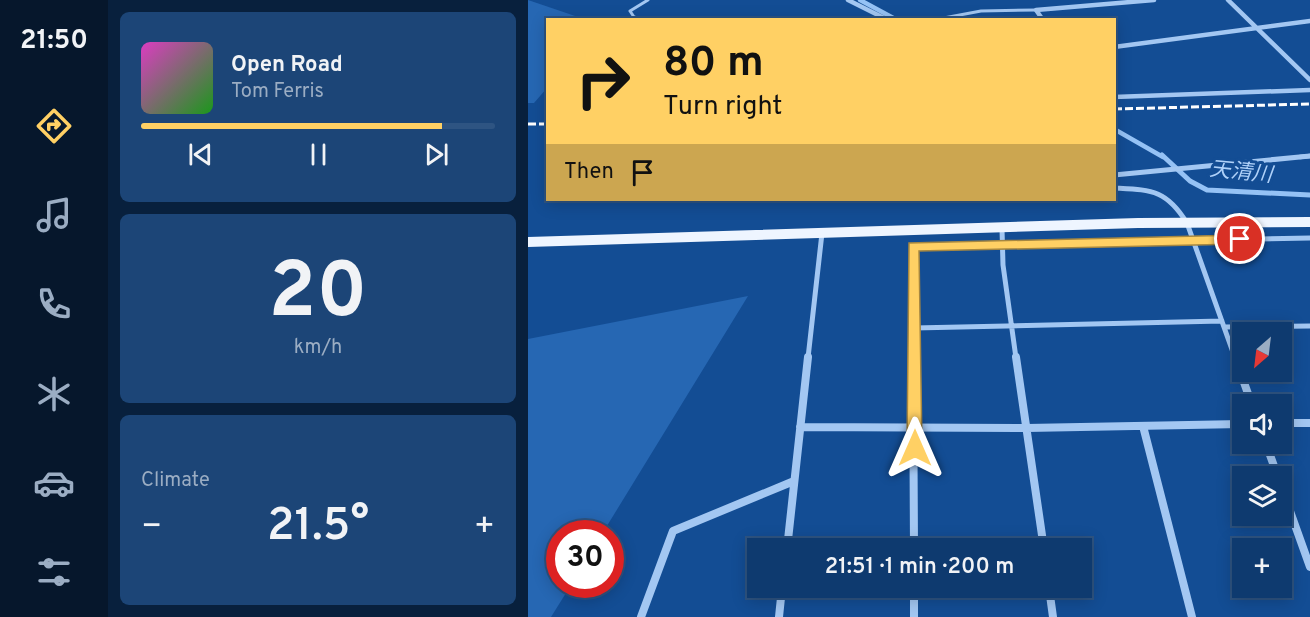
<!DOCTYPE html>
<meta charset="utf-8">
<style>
body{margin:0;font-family:Overpass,"Noto Sans JP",sans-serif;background:#1c4577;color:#f1f3f6;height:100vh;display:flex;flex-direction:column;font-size:22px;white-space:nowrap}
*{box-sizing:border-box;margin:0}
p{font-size:20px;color:#9badc3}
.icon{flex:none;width:33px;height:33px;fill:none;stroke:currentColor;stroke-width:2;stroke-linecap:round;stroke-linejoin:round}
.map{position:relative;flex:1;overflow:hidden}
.panel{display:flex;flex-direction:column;gap:12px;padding:12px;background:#08203d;width:420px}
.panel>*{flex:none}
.guide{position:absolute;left:18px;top:18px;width:570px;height:183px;border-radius:0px;box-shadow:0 3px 15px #0003,0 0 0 2px #2e5482;background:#ffd064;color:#111;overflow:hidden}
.needle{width:39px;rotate:208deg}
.tools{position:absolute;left:704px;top:322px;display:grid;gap:12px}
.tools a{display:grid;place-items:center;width:60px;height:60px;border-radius:0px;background:#0e3a6f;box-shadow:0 3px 15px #0003,0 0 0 2px #2e5482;font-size:30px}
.speed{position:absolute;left:18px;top:520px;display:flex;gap:12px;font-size:30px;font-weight:700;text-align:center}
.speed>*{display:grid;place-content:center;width:78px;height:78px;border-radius:50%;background:#0e3a6f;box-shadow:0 3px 15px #0003,0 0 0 2px #2e5482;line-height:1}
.speed .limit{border:9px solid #d22;background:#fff;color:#111}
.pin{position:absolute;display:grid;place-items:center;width:51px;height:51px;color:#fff;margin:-26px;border:3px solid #fff;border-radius:50%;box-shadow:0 2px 6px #0007}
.me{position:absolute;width:66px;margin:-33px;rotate:0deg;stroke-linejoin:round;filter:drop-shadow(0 0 4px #0008)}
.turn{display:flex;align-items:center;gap:21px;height:126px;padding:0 18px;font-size:27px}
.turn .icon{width:78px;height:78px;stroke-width:2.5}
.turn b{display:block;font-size:42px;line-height:51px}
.then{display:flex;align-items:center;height:57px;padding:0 18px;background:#0003;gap:12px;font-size:22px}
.big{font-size:45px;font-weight:600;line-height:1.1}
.panel .tile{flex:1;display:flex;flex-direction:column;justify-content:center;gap:9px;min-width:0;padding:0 21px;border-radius:9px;background:#1c4577}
.panel .dial{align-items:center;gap:0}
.dial b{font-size:78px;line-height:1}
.song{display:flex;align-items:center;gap:18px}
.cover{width:72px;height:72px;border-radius:9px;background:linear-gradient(135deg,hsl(310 70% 55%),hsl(120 70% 35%))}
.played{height:6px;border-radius:3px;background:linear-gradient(90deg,#ffd064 85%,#2e5482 85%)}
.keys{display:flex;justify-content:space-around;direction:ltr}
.heat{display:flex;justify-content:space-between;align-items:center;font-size:33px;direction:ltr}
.trip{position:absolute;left:219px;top:538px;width:345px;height:60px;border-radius:0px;background:#0e3a6f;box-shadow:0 3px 15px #0003,0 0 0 2px #2e5482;font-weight:600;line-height:60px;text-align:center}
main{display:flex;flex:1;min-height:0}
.tabs{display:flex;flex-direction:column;width:108px;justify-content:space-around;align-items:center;background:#06172c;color:#9badc3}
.tabs .icon{width:42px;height:42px}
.tabs .on{color:#ffd064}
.tabs b{font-size:27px;color:#f1f3f6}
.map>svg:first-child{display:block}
</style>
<main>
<nav class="tabs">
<b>21:50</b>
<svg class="icon on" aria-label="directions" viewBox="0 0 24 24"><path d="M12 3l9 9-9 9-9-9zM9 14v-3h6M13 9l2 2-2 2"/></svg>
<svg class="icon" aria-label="music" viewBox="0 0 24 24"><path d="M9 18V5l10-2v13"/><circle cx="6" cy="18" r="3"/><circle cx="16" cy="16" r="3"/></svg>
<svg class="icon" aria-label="phone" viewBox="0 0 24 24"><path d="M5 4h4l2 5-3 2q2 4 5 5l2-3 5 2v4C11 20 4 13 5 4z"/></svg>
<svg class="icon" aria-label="climate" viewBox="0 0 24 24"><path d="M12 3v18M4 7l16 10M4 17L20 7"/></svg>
<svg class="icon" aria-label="car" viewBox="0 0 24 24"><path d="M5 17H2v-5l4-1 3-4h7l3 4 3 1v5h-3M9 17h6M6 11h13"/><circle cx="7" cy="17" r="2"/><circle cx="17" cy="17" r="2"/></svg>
<svg class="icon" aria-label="filters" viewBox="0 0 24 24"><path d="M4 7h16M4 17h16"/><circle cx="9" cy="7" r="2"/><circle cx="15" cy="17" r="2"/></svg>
</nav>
<section class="panel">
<div class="tile">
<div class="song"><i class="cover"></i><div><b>Open Road</b><p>Tom Ferris</p></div></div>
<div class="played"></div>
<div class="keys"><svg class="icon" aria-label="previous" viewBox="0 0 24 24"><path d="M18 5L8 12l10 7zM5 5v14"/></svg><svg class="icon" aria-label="pause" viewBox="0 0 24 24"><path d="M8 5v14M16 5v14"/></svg><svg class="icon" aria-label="next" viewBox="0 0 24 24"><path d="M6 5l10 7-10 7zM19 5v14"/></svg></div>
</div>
<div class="tile dial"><b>20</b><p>km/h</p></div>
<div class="tile"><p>Climate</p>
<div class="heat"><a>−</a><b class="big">21.5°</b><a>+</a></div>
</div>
</section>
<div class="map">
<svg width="782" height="617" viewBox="0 0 782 617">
<rect width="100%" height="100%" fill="#134d94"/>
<path fill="#2667b3" d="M0,0l56,19 -36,1 -1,68 -13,15h-6z
M220,296l-146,238h-42v51h11l-20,32h-23v-278z"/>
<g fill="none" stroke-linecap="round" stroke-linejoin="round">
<path stroke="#95c2f5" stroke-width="4.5" d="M332,0l37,20
M586,129l49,28"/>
<path stroke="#95c2f5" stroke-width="5" d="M634,155l28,26 17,9 103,5"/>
<path stroke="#a3c7f2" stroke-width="3" d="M117,20l-11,-3 -4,-6 18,-11
M405,20l48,-9 55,-1"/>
<path stroke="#a3c7f2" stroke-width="4.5" d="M320,0l40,20
M700,0l82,80
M515,20l-7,-10 118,-10
M586,47l196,-26
M586,97l196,-7
M772,157l10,-1"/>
<path stroke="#a3c7f2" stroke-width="5" d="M586,175l196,-19
M586,188c37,2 52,1 73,35l48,135
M474,229l1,36 13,93
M696,327l86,-1
M386,328l308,-7
M280,358l14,-125
M385,358v-112l397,-8"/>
<path stroke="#a3c7f2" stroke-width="8" d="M385,357l1,192
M488,357l28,192
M707,357l17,48
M753,423h29
M615,426l49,191
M272,427l227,1 215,-4
M738,444l12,33
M753,486l29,81
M259,549l21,-192
M386,588v29
M521,588l4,29
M113,617l32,-86 121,-50
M251,617l3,-29"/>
<path fill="#eef5ff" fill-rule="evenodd" d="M782,217v10l-172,1 -610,19v-10l610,-19z"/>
<path stroke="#fff" stroke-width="3" stroke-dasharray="8 3" stroke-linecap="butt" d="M586,109l196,-5
M0,124h20"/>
</g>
<path fill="#ffd064" stroke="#a68741" stroke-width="1.5" d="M712,235l6,4 -6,5 -321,7 3,197 -2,5h-11l-2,-5 2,-205z"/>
<g text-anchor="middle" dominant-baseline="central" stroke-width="6" stroke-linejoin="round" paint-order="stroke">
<g font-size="21" font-style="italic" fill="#afd1f9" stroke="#134d94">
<text transform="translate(713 173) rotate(6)">天清川</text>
</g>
</g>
</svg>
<div class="tools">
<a><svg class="needle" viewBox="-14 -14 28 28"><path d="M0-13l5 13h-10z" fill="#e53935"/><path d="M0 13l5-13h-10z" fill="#9badc3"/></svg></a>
<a><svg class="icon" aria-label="sound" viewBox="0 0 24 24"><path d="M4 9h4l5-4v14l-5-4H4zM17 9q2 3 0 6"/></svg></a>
<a><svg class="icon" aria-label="layers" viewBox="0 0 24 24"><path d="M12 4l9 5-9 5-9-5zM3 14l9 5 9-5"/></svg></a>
<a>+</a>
</div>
<div class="speed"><div class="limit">30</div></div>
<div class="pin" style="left:712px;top:239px;background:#d93025"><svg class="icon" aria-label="arrive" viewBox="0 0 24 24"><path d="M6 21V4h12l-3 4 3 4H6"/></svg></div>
<svg class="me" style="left:387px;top:448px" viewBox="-20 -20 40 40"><path d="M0-17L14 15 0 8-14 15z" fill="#ffd064" stroke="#fff" stroke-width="4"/></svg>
<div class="trip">21:51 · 1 min · 200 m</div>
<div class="guide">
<div class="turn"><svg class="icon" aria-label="right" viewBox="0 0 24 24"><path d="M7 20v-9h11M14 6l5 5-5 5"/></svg><div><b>80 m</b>Turn right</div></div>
<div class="then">Then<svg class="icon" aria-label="arrive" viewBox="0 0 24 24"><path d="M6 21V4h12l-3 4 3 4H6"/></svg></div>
</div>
</div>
</main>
